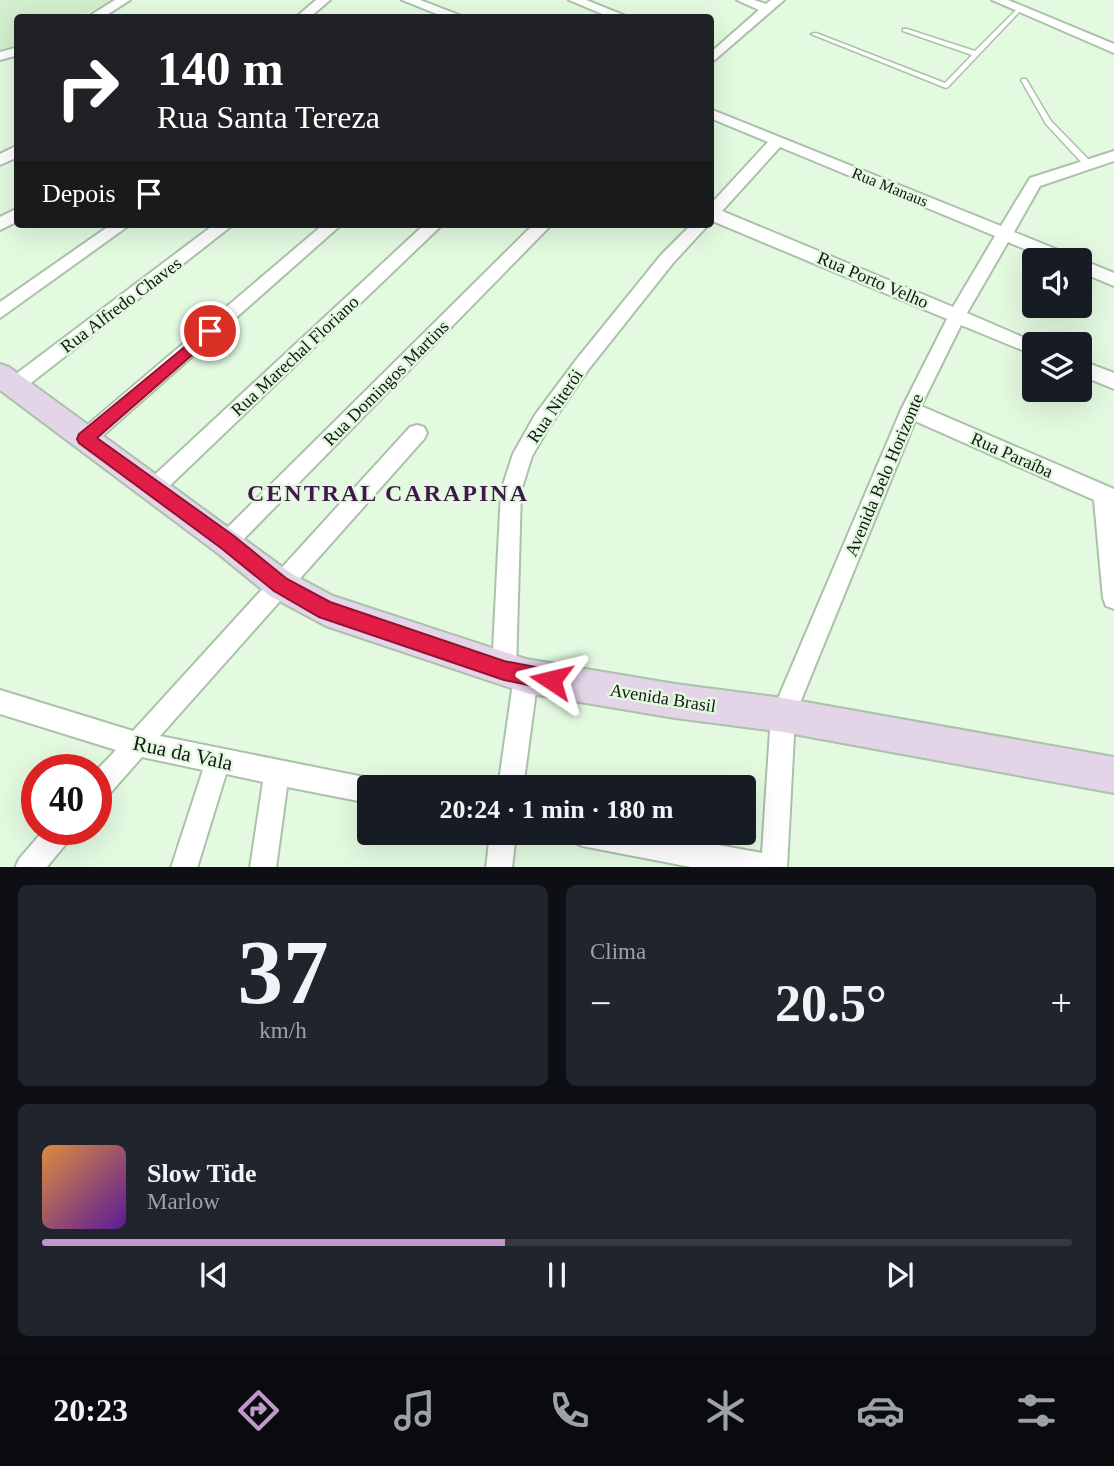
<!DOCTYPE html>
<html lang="pt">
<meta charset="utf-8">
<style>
body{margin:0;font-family:Georgia,serif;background:#20242c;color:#f1f3f6;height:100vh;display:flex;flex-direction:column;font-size:26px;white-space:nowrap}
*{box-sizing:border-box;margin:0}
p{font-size:23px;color:#9ea1a6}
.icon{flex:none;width:38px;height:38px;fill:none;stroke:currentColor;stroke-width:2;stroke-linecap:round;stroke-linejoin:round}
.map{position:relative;height:867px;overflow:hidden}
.panel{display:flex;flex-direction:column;gap:18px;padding:18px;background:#0d0f14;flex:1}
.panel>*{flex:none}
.banner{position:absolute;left:14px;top:14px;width:700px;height:214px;border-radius:7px;box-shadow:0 7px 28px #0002;background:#202124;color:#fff;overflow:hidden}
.tools{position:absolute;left:1022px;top:248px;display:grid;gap:14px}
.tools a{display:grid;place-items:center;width:70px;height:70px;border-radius:7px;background:#171b24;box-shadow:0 7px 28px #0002;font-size:35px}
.speed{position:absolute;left:21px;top:754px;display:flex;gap:14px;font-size:35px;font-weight:700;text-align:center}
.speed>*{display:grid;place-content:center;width:91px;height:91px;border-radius:50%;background:#171b24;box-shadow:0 7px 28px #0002;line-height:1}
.speed .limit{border:10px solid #d22;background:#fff;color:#111}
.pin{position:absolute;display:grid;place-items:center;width:60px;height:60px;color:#fff;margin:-30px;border:4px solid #fff;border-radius:50%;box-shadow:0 2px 7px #0007}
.me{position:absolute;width:77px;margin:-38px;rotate:280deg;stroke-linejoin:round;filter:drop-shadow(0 0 5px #0008)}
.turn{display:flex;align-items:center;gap:24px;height:147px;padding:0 28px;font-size:32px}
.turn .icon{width:91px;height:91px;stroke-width:2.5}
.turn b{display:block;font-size:49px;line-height:60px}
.then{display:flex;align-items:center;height:66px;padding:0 28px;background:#0003;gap:14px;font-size:26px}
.big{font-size:52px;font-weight:600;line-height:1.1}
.panel .card{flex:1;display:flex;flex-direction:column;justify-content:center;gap:10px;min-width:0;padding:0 24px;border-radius:10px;background:#20242c}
.panel .dial{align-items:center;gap:0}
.dial b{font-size:91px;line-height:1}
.song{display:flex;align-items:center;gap:21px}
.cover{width:84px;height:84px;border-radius:10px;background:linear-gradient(135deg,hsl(30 70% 55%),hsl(270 70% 35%))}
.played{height:7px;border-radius:4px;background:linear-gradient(90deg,#c099cc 45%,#363941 45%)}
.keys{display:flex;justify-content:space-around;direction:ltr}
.heat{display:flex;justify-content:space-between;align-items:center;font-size:38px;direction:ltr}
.panel .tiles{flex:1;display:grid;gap:18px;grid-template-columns:1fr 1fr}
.card:last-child{grid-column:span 2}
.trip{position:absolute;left:357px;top:775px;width:399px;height:70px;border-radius:7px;background:#171b24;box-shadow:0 7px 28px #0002;font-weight:600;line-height:70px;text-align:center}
.tab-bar{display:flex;height:112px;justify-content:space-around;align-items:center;background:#090b0e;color:#9ea1a6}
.tab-bar .icon{width:49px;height:49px}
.tab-bar .selected{color:#c099cc}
.tab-bar b{font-size:32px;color:#f1f3f6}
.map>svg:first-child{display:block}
</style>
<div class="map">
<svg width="1114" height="868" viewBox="0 0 1114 868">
<rect width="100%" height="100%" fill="#e3fae1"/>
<path fill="#d3efcf" d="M0,0h114l-35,17 -61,1 -1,27 -17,5z"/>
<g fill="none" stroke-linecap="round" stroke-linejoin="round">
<g stroke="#abc1a9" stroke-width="3">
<path id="lane" d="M1020,6l3,2 -1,1 -74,78 -2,1 -135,-54 5,-1 129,50 27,-28 -69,-24v-2h4l68,22z
M1022,79h4l25,42 39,40v4h-6l-38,-41 -25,-44z"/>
</g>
<g stroke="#abc1a9" stroke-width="4">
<path id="street" d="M115,0h15l-28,18h-16z
M316,0h14l-21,18h-14z
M402,0h18l47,18h-20z
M569,0h17l45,18h-19z
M737,0h17l12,4 5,-4h13l-74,64v-11l49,-43z
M992,0h16l106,44v9z
M18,47v8l-18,5v-8z
M710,109l291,117 29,-48 84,-27v10l-74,25 -26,46 100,41v13l-34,-14v-11h-27l-45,-19 -41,71 74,32h-7v10l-73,-30 -40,81 193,83v120l-8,-3 -3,-8 -9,-98 -179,-79 -120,294 -8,153h-91l-114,-22 -9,-4 -4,-9h83l110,20 9,-138 130,-305 46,-91 -237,-99v-15l58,-63 -58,-24zM780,147l215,89 -42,71 -231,-96z
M18,145v12l-18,8v-11z
M18,208v13l-18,9v-13z
M112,224h19l-131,94v-16z
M215,224h19l-212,166 -7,3 -7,-3 -2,-5 2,-5z
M324,224h18l-250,221 -7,2 -7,-2 -3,-6 3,-6z
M425,224h18l-282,270 -7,3 -7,-3 -3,-6 3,-6z
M534,224h18l-318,325 -7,3 -7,-3 -4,-7 4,-7z
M692,224h17l-36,39 -85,107 -39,57 -17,29 -11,35 -5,180 -4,8 -8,4 -8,-4 -4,-8 9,-180 12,-37 22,-39 41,-55 85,-105z
M1080,360l34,13v16l-34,-14z
M417,425l7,2 3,6 -3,6 -264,297 209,42 9,4 2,6h-11v15l-82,-16 -11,81h-26l13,-86 -37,-8 -29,94h-26l32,-98 -61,-13 -37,42 -9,3v-31l20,-21 -116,-36v-24l133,41 277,-304z
M526,664l8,4 4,8 -15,112h-25l16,-112 4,-8z
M44,830h30l-4,9 -24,29h-31l4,-9z
M490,833h26l-4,35h-26z"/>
</g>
<g stroke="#abc1a9" stroke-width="4">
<path id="secondary" d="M0,364l9,3 283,207 41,22 193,63 149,25 108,14 331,59v36l-331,-61 -108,-14 -149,-25 -200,-67 -56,-30 -54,-44 -216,-162z"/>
</g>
<use href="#lane" fill="#fff" fill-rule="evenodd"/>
<use href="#street" fill="#fff" fill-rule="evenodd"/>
<use href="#secondary" fill="#e3d4e8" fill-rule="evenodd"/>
</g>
<path fill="#e11d48" stroke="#92132f" stroke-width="2" d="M210,326l7,5 -2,4 -118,103 137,98 53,43 43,23 174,59 47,9 7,3 3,7 -3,7 -7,3 -47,-10 -185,-63 -45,-26 -53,-43 -142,-105 -2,-4 2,-5z"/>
<g text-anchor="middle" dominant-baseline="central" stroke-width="5" stroke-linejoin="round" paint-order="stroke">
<g font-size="16" fill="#121911" stroke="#e3fae1">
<text transform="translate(890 187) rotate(22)">Rua Manaus</text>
</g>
<g font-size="18" fill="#121911" stroke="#e3fae1">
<text transform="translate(873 280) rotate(23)">Rua Porto Velho</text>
<text transform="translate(121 305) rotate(-37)">Rua Alfredo Chaves</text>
<text transform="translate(295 356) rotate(-43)">Rua Marechal Floriano</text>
<text transform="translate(386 383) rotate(-45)">Rua Domingos Martins</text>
<text transform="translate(555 406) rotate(-56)">Rua Niterói</text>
<text transform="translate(1012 455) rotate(24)">Rua Paraíba</text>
<text transform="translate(884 475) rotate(-67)">Avenida Belo Horizonte</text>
<text transform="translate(663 698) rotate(9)">Avenida Brasil</text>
</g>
<g font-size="21" fill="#121911" stroke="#e3fae1">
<text transform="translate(183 753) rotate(12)">Rua da Vala</text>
</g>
<g font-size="24" font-weight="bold" letter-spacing="2" fill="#41184c" stroke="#e3fae1">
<text x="388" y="493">CENTRAL CARAPINA</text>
</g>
</g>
</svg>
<div class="tools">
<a><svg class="icon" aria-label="sound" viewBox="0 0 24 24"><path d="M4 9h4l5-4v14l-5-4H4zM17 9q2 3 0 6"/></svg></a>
<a><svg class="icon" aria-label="layers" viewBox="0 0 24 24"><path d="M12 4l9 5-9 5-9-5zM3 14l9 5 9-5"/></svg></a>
</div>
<div class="speed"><div class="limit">40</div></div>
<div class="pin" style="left:210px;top:331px;background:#d93025"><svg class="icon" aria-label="arrive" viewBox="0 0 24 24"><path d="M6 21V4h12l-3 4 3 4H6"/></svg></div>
<svg class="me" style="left:551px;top:680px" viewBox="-20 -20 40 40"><path d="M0-17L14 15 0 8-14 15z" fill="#e11d48" stroke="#fff" stroke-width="4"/></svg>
<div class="trip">20:24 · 1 min · 180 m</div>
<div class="banner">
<div class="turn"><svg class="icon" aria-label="right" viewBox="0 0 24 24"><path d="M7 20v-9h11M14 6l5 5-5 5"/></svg><div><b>140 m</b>Rua Santa Tereza</div></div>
<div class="then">Depois<svg class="icon" aria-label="arrive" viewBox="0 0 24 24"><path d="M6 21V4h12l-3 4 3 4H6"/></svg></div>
</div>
</div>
<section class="panel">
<div class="tiles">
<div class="card dial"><b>37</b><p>km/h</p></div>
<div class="card"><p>Clima</p>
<div class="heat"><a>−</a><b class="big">20.5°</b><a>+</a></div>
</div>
<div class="card">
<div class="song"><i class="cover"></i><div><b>Slow Tide</b><p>Marlow</p></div></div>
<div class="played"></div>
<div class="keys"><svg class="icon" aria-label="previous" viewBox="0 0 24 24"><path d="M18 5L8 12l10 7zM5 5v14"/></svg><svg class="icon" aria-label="pause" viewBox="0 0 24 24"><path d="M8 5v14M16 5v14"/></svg><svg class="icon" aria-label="next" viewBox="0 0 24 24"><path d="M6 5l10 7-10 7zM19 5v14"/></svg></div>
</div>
</div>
</section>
<nav class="tab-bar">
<b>20:23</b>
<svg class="icon selected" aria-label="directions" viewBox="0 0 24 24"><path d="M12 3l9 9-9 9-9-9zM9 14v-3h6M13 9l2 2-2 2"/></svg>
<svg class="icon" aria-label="music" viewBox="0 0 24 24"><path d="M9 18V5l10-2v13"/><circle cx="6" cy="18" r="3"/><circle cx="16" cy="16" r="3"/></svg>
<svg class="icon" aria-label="phone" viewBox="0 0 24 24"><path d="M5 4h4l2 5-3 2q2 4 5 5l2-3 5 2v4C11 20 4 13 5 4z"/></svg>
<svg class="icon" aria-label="climate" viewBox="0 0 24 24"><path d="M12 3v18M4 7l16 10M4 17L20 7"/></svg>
<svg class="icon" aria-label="car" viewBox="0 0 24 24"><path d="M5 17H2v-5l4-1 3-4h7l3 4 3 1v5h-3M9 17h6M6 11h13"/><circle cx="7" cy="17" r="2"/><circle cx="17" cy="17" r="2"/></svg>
<svg class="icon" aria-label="filters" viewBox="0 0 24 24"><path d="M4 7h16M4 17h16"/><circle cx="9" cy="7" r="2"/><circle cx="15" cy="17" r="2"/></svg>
</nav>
